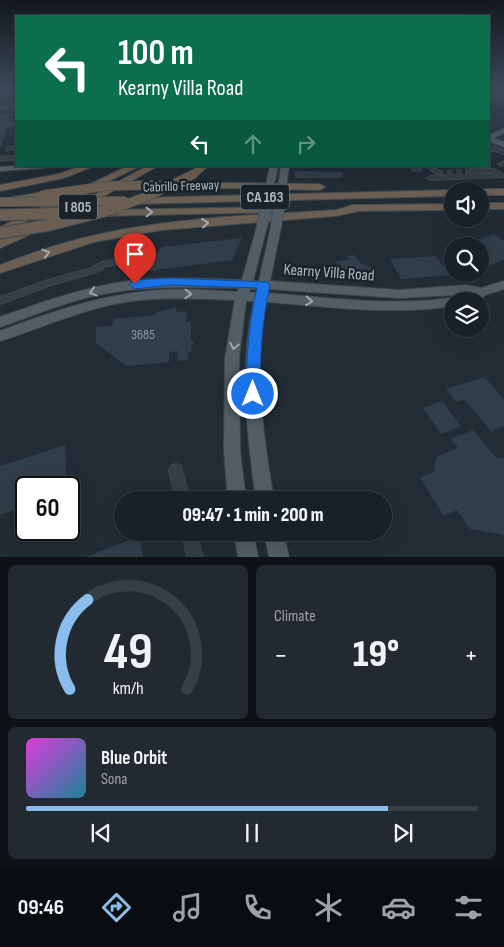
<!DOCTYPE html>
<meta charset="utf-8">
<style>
body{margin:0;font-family:"Sofia Sans Condensed",sans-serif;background:#222930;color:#f1f3f6;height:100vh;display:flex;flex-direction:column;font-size:19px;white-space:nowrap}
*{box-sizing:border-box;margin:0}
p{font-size:16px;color:#9fa3a8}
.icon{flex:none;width:28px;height:28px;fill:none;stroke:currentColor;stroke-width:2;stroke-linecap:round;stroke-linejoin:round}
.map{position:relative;height:557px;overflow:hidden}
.drawer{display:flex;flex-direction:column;gap:8px;padding:8px;background:#0e1216;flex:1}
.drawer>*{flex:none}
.banner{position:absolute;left:15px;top:15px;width:475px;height:152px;border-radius:0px;box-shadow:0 5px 20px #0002,0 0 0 1px #373e45;background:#0b6e4f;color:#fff;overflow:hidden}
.tools{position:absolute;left:444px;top:182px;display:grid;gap:10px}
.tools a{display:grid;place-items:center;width:45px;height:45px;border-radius:50%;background:#192128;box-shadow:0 5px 20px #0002,0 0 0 1px #373e45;font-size:25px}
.speed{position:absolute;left:15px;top:476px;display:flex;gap:10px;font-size:25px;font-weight:700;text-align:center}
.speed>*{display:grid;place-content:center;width:65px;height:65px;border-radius:50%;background:#192128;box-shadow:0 5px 20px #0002,0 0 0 1px #373e45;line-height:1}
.speed .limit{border:2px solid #111;border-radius:8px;background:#fff;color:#111}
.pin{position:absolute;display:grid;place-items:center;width:42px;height:42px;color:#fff;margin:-51px -21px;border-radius:50% 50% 50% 0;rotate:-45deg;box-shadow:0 0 5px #0007}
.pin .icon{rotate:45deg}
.me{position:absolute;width:55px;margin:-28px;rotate:0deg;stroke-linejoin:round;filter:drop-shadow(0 0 4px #0008)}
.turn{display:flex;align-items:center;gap:18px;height:105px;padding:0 20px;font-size:22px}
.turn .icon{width:65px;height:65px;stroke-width:2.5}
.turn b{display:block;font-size:35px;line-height:42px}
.lanes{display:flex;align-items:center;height:48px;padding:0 20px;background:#0003;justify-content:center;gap:25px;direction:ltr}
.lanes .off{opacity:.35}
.big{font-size:38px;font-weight:800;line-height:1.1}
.drawer .card{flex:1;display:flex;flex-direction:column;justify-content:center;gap:8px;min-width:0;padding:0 18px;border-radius:8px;background:#222930}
.drawer .dial{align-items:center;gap:0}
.dial svg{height:130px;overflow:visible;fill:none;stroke:#373e45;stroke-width:7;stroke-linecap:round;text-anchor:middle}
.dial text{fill:#f1f3f6;stroke:none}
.song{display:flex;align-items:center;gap:15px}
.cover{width:60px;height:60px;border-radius:8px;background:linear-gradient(135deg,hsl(300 70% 55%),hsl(190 70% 35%))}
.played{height:5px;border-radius:2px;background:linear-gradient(90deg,#88bdee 80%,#373e45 80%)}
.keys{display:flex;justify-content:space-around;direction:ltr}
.heat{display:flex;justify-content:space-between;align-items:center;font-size:28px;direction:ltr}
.drawer .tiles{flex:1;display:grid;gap:8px;grid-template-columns:1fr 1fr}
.card:last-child{grid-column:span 2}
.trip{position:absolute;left:114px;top:491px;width:278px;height:50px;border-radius:25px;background:#192128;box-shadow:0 5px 20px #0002,0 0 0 1px #373e45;font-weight:800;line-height:50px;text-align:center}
.dock{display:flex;height:80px;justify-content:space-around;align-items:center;background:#0a0d10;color:#9fa3a8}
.dock .icon{width:35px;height:35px}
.dock .current{color:#88bdee}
.dock b{font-size:22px;color:#f1f3f6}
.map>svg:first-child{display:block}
</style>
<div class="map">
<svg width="504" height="557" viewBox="0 0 504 557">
<rect width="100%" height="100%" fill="#212c35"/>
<path fill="#313e49" d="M489,96l15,2v5l-15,-2z
M13,114l-1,3h-5v2l7,-1 2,-2v4l-16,3v-8z
M7,127l-6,22h-1v-21z
M16,145v5l-11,2 1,-6z
M409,166h12l3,6h-12z
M294,171l48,1 1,6h-48z
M493,234l11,7v18l-23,11 -1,-24h-14z
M242,238l-10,22 -91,12 11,-16h3l6,-9z
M355,255l5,8 12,5 -3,5 -6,-3 2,3 -34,3 -5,-10 11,-1 -1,-4 14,-1 -3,-4z
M436,256l14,19 -49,4 -11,-20z
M176,308v4l11,-1 -1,11h5v18l4,3 -4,2 1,5 -4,3v7l-11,1 1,-10 -9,1v10l-43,4 -30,-23v-16l15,-1 3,-7 41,-4 1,-3z
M484,377l20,22v27l-13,5 -27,-32 -8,3 -10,-13z
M442,401l19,25 -20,8 -18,-26z
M473,430l24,29 5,-2 2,2v76l-34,-6 -13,-19 -13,6 -24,-38 14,-6 2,-15 22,-9 -7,-9z
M65,445l2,43h-41v18l-26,9v-49z
M140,536l3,21h-57z"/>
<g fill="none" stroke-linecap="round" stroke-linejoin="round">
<path stroke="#36414a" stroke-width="6" stroke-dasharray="6 3" stroke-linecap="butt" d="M438,173l34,-2"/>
<g stroke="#3e474f" stroke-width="2">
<path id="minor" d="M14,87h2v5l-10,1 -2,-1 9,-2z
M489,94l15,3v2l-15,-3z
M16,105v2l-16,2v-2z
M16,122v3l-16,3v-4z
M489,147h7l8,3v4l-9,-3h-6z
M16,156v4l-16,1v-4z
M504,161v4l-3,1 -3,-2z
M426,166h7l8,7 -5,1z
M472,169h22l10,6v2l-74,3 -3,-2 3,-2 65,-2 -2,-1 -23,-1v-2z
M136,256l4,3 -1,25 -1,2h-6l-1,-2 1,-22 -25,4 -10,6 -43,12 -54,20v-7l48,-17 43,-12 11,-6z
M176,464l5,2 9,34h-14l-7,-29 2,-5z
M182,532h14l7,25h-16z"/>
</g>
<g stroke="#3e474f" stroke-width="2">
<path id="major" d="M504,129v4l-11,5 11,4v5l-15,-6v-6z
M16,166h32l-4,2 -44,3v-4z
M270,166h8l-3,14 -4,2 -4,-2z
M281,166h8l-2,15 -4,2 -4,-2z
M262,223l5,3 -14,55h6l12,-54 5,-3 5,3 -11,54 129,9 68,-5 14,3 23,-7v8l-19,6 -6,6h-27v5c-61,10 -124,0 -186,-4 -13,64 -3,134 8,198h-18c-9,-65 -17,-135 -2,-199h-8l-7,57 1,93 6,49h-18l-4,-49 1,-93 10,-58c-44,-2 -87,-4 -130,6 -36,9 -70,24 -105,35v-10c48,-18 97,-35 149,-40 29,-3 59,-1 88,1l2,-4c-48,-1 -94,-3 -141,7 -34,7 -65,21 -98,32v-10c48,-17 98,-35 149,-38 31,-2 62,0 93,1l15,-54zM250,289h7l-1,4 -7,-1zM268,289l131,9 73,-4c-66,15 -137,4 -205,-1z
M234,532h19l5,25h-20z
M264,532h19l6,25h-20z"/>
</g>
<g stroke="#3f4950" stroke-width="2">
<path id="highway" d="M81,166h13l-30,12 -64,13v-6l59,-11z
M128,166h12l-140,68v-7z
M147,166h11l-93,52 -4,1 -5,-3z
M198,166h10l-11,10h-6v-4z
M165,182l155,2 5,3 -5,3 -158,-3 -2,-2z
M480,189h24v6h-24v-4h-4z
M452,190l4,1h-4v5l-318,8 -5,-3 5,-3z
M43,192l3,1v4l-33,6 -5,-3 5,-3z
M480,203h24v6h-24z
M452,204v6l-92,1 -24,5 -174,14 -68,12 -94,31v-8c34,-13 69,-25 105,-32 76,-16 154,-18 231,-23l17,-5z
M275,207l5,3 -1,2 -176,4 -5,-3 5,-3z
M34,226l4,1 1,2 -1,2 -38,17v-8z"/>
</g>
<use href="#minor" fill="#353e46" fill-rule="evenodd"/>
<use href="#major" fill="#535d66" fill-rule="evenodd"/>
<use href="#highway" fill="#6b5e52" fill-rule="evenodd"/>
<g stroke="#3e474f" stroke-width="9" stroke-linecap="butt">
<path id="major-bridge-far1" d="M265,209l6,-29
M279,209l4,-28"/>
</g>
<g stroke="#3e474f" stroke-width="12" stroke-linecap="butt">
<path id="major-bridge" d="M262,226l4,-18
M276,227l3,-19"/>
</g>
<g stroke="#3f4950" stroke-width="10" stroke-linecap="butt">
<path id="highway-bridge-far1" d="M43,195l63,-9 53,-1
M0,202l124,-1
M113,209l35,-13 46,-22"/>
</g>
<g stroke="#3f4950" stroke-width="13" stroke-linecap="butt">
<path id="highway-bridge" d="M0,215l75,-2
M0,233l50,-8 67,-17"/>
</g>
<use href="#major-bridge-far1" stroke="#535d66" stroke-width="8"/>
<use href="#major-bridge" stroke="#535d66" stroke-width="11"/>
<use href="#highway-bridge-far1" stroke="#6b5e52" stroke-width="9"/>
<use href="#highway-bridge" stroke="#6b5e52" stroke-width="11"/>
</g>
<defs><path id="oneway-chevron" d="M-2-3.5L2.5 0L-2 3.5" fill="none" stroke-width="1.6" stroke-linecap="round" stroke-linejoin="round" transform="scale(1.25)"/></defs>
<g stroke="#a5abb1">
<use href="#oneway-chevron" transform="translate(149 212) rotate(-1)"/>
<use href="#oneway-chevron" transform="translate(205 223) rotate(-5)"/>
<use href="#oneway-chevron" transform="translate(46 253) rotate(-18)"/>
</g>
<g stroke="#9da7b0">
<use href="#oneway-chevron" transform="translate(93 292) rotate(165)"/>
<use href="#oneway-chevron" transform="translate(188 294) rotate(2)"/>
<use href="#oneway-chevron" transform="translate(309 301) rotate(4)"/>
<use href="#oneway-chevron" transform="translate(234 346) rotate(101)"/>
</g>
<linearGradient id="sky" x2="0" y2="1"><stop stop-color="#12181d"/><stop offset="0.53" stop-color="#3d4b5c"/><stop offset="1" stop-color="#3d4b5c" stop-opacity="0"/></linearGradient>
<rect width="504" height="165" fill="url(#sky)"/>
<path fill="#1a73e8" stroke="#114b97" d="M171,278l97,4 2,3c-8,36 -10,72 -10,109l-2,4 -5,2 -5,-2 -2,-4c0,-36 3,-71 11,-106l-86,-3 -36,4 -6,-5 6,-4z"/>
<g text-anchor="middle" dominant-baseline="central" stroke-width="5" stroke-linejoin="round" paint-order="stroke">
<g font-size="14" fill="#afb9c2" stroke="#1a232a">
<text transform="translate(181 186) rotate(-2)">Cabrillo Freeway</text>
</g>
<g font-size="14" fill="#8e99a2">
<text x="143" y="334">3685</text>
</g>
<g fill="#1a232a" stroke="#828c94" stroke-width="1">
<rect x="241" y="184.5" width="48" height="25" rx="4"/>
<rect x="59" y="194.5" width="38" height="25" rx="4"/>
</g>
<g font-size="15" font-weight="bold" fill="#afb9c2">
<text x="265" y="197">CA 163</text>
<text x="78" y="207">I 805</text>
</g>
<g font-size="16" fill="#afb9c2" stroke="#1a232a">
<text transform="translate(329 273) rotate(4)">Kearny Villa Road</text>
</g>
</g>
</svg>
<div class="tools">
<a><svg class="icon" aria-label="sound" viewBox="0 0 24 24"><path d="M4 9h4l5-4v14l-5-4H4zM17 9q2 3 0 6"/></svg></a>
<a><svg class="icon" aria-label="search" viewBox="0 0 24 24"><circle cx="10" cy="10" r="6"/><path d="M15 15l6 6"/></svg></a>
<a><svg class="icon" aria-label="layers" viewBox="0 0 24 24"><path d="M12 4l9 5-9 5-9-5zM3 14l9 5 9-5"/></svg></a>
</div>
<div class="speed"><div class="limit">60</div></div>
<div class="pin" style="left:135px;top:284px;background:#d93025"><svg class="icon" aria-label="arrive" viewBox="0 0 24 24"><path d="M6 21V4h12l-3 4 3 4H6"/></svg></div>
<svg class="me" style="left:253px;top:394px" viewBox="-20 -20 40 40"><circle r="17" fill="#1a73e8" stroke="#fff" stroke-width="3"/><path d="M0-11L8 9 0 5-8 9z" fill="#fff"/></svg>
<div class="trip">09:47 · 1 min · 200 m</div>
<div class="banner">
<div class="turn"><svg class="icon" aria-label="left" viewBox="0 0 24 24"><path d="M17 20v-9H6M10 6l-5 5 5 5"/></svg><div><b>100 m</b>Kearny Villa Road</div></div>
<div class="lanes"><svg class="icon" aria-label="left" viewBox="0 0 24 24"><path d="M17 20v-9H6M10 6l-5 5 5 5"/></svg><svg class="icon off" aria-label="ahead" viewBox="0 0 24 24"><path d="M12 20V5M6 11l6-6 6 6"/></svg><svg class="icon off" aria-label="right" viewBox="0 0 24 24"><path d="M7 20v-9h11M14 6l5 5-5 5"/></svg></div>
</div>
</div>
<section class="drawer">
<div class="tiles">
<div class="card dial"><svg viewBox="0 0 100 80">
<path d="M14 69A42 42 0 1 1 86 69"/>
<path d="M14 69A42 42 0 0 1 25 14" stroke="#88bdee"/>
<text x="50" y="56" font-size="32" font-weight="700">49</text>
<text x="50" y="72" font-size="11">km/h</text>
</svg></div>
<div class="card"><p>Climate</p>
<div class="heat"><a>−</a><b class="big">19°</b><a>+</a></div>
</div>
<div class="card">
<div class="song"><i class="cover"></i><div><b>Blue Orbit</b><p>Sona</p></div></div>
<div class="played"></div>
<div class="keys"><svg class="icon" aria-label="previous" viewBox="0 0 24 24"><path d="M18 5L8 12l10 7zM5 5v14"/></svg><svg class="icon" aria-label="pause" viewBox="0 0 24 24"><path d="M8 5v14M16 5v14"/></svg><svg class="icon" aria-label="next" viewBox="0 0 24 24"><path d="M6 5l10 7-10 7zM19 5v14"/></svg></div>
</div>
</div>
</section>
<nav class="dock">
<b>09:46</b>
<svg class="icon current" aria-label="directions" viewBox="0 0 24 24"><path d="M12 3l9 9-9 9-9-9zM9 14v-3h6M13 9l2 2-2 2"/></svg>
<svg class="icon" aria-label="music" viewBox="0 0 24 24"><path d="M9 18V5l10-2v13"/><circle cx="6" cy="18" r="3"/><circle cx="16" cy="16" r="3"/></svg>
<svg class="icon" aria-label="phone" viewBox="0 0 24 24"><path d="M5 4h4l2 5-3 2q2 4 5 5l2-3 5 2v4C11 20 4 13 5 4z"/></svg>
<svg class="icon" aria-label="climate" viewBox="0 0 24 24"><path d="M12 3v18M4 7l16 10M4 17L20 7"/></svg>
<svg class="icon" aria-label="car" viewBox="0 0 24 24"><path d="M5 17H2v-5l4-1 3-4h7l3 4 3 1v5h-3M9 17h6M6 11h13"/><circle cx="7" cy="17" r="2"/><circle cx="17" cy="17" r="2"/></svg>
<svg class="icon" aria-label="filters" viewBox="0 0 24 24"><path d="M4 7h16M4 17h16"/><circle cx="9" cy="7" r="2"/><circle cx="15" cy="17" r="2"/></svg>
</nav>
